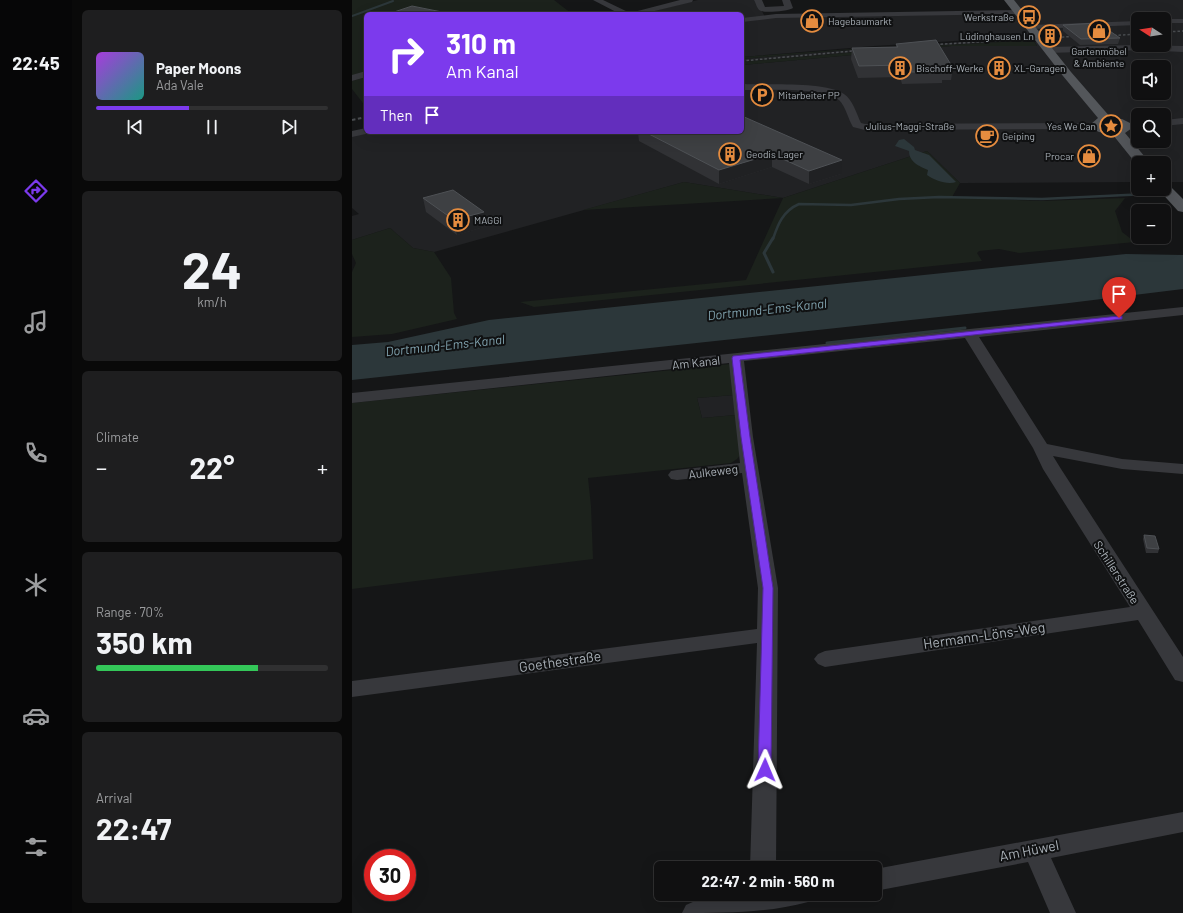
<!DOCTYPE html>
<meta charset="utf-8">
<style>
body{margin:0;font-family:Barlow,sans-serif;background:#1e1e1f;color:#f1f3f6;height:100vh;display:flex;flex-direction:column;font-size:15px;white-space:nowrap}
*{box-sizing:border-box;margin:0}
p{font-size:13px;color:#9c9d9f}
.icon{flex:none;width:22px;height:22px;fill:none;stroke:currentColor;stroke-width:2;stroke-linecap:round;stroke-linejoin:round}
.map{position:relative;flex:1;overflow:hidden}
.sheet{display:flex;flex-direction:column;gap:10px;padding:10px;background:#090909;width:280px}
.sheet>*{flex:none}
.banner{position:absolute;left:12px;top:12px;width:380px;height:122px;border-radius:6px;box-shadow:0 4px 16px #0002,0 0 0 1px #303031;background:#7c3aed;color:#fff;overflow:hidden}
.needle{width:26px;rotate:282deg}
.fabs{position:absolute;left:779px;top:12px;display:grid;gap:8px}
.fabs a{display:grid;place-items:center;width:40px;height:40px;border-radius:6px;background:#101011;box-shadow:0 4px 16px #0002,0 0 0 1px #303031;font-size:20px}
.speed{position:absolute;left:12px;top:849px;display:flex;gap:8px;font-size:20px;font-weight:700;text-align:center}
.speed>*{display:grid;place-content:center;width:52px;height:52px;border-radius:50%;background:#101011;box-shadow:0 4px 16px #0002,0 0 0 1px #303031;line-height:1}
.speed .limit{border:6px solid #d22;background:#fff;color:#111}
.pin{position:absolute;display:grid;place-items:center;width:34px;height:34px;color:#fff;margin:-41px -17px;border-radius:50% 50% 50% 0;rotate:-45deg;box-shadow:0 0 4px #0007}
.pin .icon{rotate:45deg}
.me{position:absolute;width:44px;margin:-22px;rotate:1deg;stroke-linejoin:round;filter:drop-shadow(0 0 3px #0008)}
.turn{display:flex;align-items:center;gap:14px;height:84px;padding:0 16px;font-size:18px}
.turn .icon{width:52px;height:52px;stroke-width:2.5}
.turn b{display:block;font-size:28px;line-height:34px}
.then{display:flex;align-items:center;height:38px;padding:0 16px;background:#0003;gap:8px;font-size:15px}
.big{font-size:30px;font-weight:700;line-height:1.1}
.sheet .card{flex:1;display:flex;flex-direction:column;justify-content:center;gap:6px;min-width:0;padding:0 14px;border-radius:6px;background:#1e1e1f}
.sheet .dial{align-items:center;gap:0}
.dial b{font-size:52px;line-height:1}
.song{display:flex;align-items:center;gap:12px}
.cover{width:48px;height:48px;border-radius:6px;background:linear-gradient(135deg,hsl(280 70% 55%),hsl(170 70% 35%))}
.played{height:4px;border-radius:2px;background:linear-gradient(90deg,#7c3aed 40%,#303031 40%)}
.keys{display:flex;justify-content:space-around;direction:ltr}
.heat{display:flex;justify-content:space-between;align-items:center;font-size:22px;direction:ltr}
.charge{height:6px;border-radius:3px;background:linear-gradient(90deg,#34c759 70%,#303031 0)}
.trip{position:absolute;left:302px;top:861px;width:228px;height:40px;border-radius:6px;background:#101011;box-shadow:0 4px 16px #0002,0 0 0 1px #303031;font-weight:700;line-height:40px;text-align:center}
main{display:flex;flex:1;min-height:0}
.tab-bar{display:flex;flex-direction:column;width:72px;justify-content:space-around;align-items:center;background:#060607;color:#9c9d9f}
.tab-bar .icon{width:28px;height:28px}
.tab-bar .on{color:#7c3aed}
.tab-bar b{font-size:18px;color:#f1f3f6}
.map>svg:first-child{display:block}
</style>
<main>
<nav class="tab-bar">
<b>22:45</b>
<svg class="icon on" aria-label="directions" viewBox="0 0 24 24"><path d="M12 3l9 9-9 9-9-9zM9 14v-3h6M13 9l2 2-2 2"/></svg>
<svg class="icon" aria-label="music" viewBox="0 0 24 24"><path d="M9 18V5l10-2v13"/><circle cx="6" cy="18" r="3"/><circle cx="16" cy="16" r="3"/></svg>
<svg class="icon" aria-label="phone" viewBox="0 0 24 24"><path d="M5 4h4l2 5-3 2q2 4 5 5l2-3 5 2v4C11 20 4 13 5 4z"/></svg>
<svg class="icon" aria-label="climate" viewBox="0 0 24 24"><path d="M12 3v18M4 7l16 10M4 17L20 7"/></svg>
<svg class="icon" aria-label="car" viewBox="0 0 24 24"><path d="M5 17H2v-5l4-1 3-4h7l3 4 3 1v5h-3M9 17h6M6 11h13"/><circle cx="7" cy="17" r="2"/><circle cx="17" cy="17" r="2"/></svg>
<svg class="icon" aria-label="filters" viewBox="0 0 24 24"><path d="M4 7h16M4 17h16"/><circle cx="9" cy="7" r="2"/><circle cx="15" cy="17" r="2"/></svg>
</nav>
<section class="sheet">
<div class="card">
<div class="song"><i class="cover"></i><div><b>Paper Moons</b><p>Ada Vale</p></div></div>
<div class="played"></div>
<div class="keys"><svg class="icon" aria-label="previous" viewBox="0 0 24 24"><path d="M18 5L8 12l10 7zM5 5v14"/></svg><svg class="icon" aria-label="pause" viewBox="0 0 24 24"><path d="M8 5v14M16 5v14"/></svg><svg class="icon" aria-label="next" viewBox="0 0 24 24"><path d="M6 5l10 7-10 7zM19 5v14"/></svg></div>
</div>
<div class="card dial"><b>24</b><p>km/h</p></div>
<div class="card"><p>Climate</p>
<div class="heat"><a>−</a><b class="big">22°</b><a>+</a></div>
</div>
<div class="card"><p>Range · 70%</p><b class="big">350 km</b><div class="charge"></div></div>
<div class="card"><p>Arrival</p><b class="big">22:47</b></div>
</section>
<div class="map">
<svg width="831" height="913" viewBox="0 0 831 913">
<rect width="100%" height="100%" fill="#151617"/>
<path fill="#212224" fill-rule="evenodd" d="M346,0h58l9,17 250,-3 17,22 -158,10 -132,11v-43h-102z
M658,0h173v182h-19v-19h-26v19l-178,1 -33,-32 -144,47 -99,-16 -250,70 -21,-4 -23,-20 -38,12v-24l7,-2 -7,-6v-77l390,1v-67l209,-19h86l-2,-4 10,-1zM786,19h26v26h-26zM786,67h26v26h-26zM786,115h26v26h-26z
M680,37l1,3 -118,7 -173,15v-3l68,-6z
M382,395l2,20 -34,3 -5,-20z"/>
<path fill="#1c221c" d="M0,0h202l18,14h-206v58l-14,4v-31l5,-2 -5,2z
M680,36l-139,10 -151,13v-2l40,-3z
M681,40l4,6h-86l-209,19v-3l173,-15z
M14,77v30l-14,-18v-8z
M575,151l33,32 -8,14 89,4 84,-3 -10,13 7,21 13,10 -116,11 -20,-4 -20,2 -2,2 5,8 -448,46 -14,-5 226,-22 37,-82 -200,12 101,-28 99,16z
M38,228l23,20 21,4 17,26 3,35 3,6 -65,15 -40,3v-65l4,-9 -4,-9v-14z
M378,364l4,31 -37,3 5,20 34,-3 5,39 -4,5 -6,4 -143,15 3,28 2,53 -241,30v-186z"/>
<path fill="#2c373a" d="M552,139l10,8 1,3 14,5 27,27c-9,3 -22,-2 -29,-7l1,-5c-9,-4 -19,-8 -19,-19l-14,-5 4,-6z
M774,254l57,1v34l-114,14 -717,77v-35l36,-3 101,-22z"/>
<g fill="none" stroke-linecap="round" stroke-linejoin="round">
<path stroke="#2c373a" stroke-width="2" d="M0,16l41,-15"/>
<path stroke="#2c373a" stroke-width="2.5" d="M421,239c5,-15 10,-28 26,-35l52,1 48,-6 40,-2 103,2 105,-5"/>
<path stroke="#2c373a" stroke-width="3" d="M421,272l-9,-19 9,-15
M475,343l138,-15"/>
<path fill="#37383c" fill-rule="evenodd" d="M241,0h10l27,13 50,-13h13l-1,2 -50,12h-22z
M402,0h8l3,7 19,-1 -2,-6h8l3,8c-4,3 -27,5 -32,3 -4,-1 -5,-8 -7,-11z
M667,10h3v4l-246,4 -34,4v-4l34,-4z
M810,19h21v4h-19v-4z
M786,21v4l-107,4 -4,-2 4,-2z
M786,45l45,1v6l-41,-2 -93,3 -4,-3 4,-3z
M14,71v6l-14,4v-6z
M390,84c24,1 83,-3 102,10 9,6 12,19 17,29l4,1 232,-1 5,3 -5,3 -232,1 -12,-3c-5,-8 -7,-20 -14,-27 -14,-13 -76,-10 -97,-10z
M831,118v6l-19,2v-6z
M774,123h12v6l-16,-1 -1,-2z
M14,128v4h4v1l-18,4v-6z
M831,307v8l-204,22 68,107 75,15 61,5v10l-61,-5 -69,-13 8,13 122,188v25l-8,-2 -37,-60 -313,47 -7,-3 -4,-5 4,-5 7,-3 305,-44 -87,-138 -10,-21 -68,-110 -221,23 9,76 25,151 -2,280h-26l7,-225 -405,54v-16l405,-52 1,-41 -16,-115 -65,7 -6,-1 -3,-4 3,-4 6,-1 63,-7 -11,-100 -377,40v-10z
M831,812v20l-132,26 25,55h-26l-22,-51 -153,29v-22z
M382,894h78l-4,8c-40,11 -84,11 -126,11l4,-8 9,-4z"/>
<path fill="#53565a" fill-rule="evenodd" d="M652,0h10l57,72 40,46 11,1 8,4 2,5 -7,5 25,30h-12v3l-25,-31 -14,-3 -6,-3 -2,-5 7,-6 -35,-42zM752,125l15,2 -7,1z
M812,184l5,1 14,14v13l-5,-1 -20,-22h6z"/>
<path stroke="#4a4d50" stroke-width="1.5" stroke-dasharray="2.5 2" stroke-linecap="butt" d="M812,32l19,-1
M753,36l33,-2
M575,45l154,-9
M390,61l121,-11"/>
<path stroke="#4a4d50" stroke-width="2" stroke-dasharray="3.5 2.5" stroke-linecap="butt" d="M0,120l14,-3"/>
</g>
<path fill="#313235" d="M711,25l57,13 -2,6 -38,1 -17,-14z
M544,44l57,24 -2,12h-9v3l-40,1 -2,-7 -42,1 -7,-19 1,-11 44,-1z
M286,132h104l99,42 -32,10 -37,-17 -53,17 -80,-43z
M71,198l64,28 -30,9 -31,-23z
M792,535l15,14 -1,4h-12l-3,-14z"/>
<path fill="#202123" d="M420,154v13l-53,17v-14z
M490,160l-1,14 -32,10v-13z
M132,212l3,14 -30,9 -3,-15z"/>
<path fill="#3e4043" stroke="#4e5155" d="M60,6l30,6 -6,2h-48z
M746,23l22,15 -39,1 -18,-14z
M584,40l17,28 -11,1 1,3h-40l-2,-7 -42,1 -7,-18 46,-1 -2,-3z
M390,116l100,44 -33,11 -37,-17 -53,16 -74,-38h97z
M101,190l31,22 -30,8 -31,-22z
M792,535l11,1 4,13 -12,-1z"/>
<path fill="#7c3aed" stroke="#51269a" d="M767,316h3v3l-382,41 10,77 23,151 -2,182 -2,3 -4,2 -5,-2 -2,-3 5,-182 -22,-151 -9,-79 1,-2z"/>
<defs>
<g id="bus-ring" transform="scale(1.15)"><circle r="9.5" fill="#101112" stroke="#e58c3f" stroke-width="1.5"/><path d="M-5-6H5V4H4V6H2V4H-2V6H-4V4H-5ZM-3.5-4V0h7V-4ZM-3.5 1.2v1.5H-2V1.2ZM2 1.2v1.5H3.5V1.2Z" fill="#e58c3f"/></g>
<g id="shop-ring" transform="scale(1.15)"><circle r="9.5" fill="#101112" stroke="#e58c3f" stroke-width="1.5"/><path d="M-5-2.5h2.3a2.7 3.5 0 0 1 5.4 0H5L5.5 6h-11ZM-1.5-2.5h3a1.5 2.3 0 0 0-3 0Z" fill="#e58c3f"/></g>
<g id="building-ring" transform="scale(1.15)"><circle r="9.5" fill="#101112" stroke="#e58c3f" stroke-width="1.5"/><path d="M-4-6H4V6H1V3H-1V6H-4ZM-2.5-4.3h1.7v1.8h-1.7ZM.8-4.3h1.7v1.8H.8ZM-2.5-1h1.7V.8h-1.7ZM.8-1h1.7V.8H.8Z" fill="#e58c3f"/></g>
<g id="parking-ring" transform="scale(1.15)"><circle r="9.5" fill="#101112" stroke="#e58c3f" stroke-width="1.5"/><path d="M-3.5-5.5H1a3.5 3.5 0 0 1 0 7H-1V5.5H-3.5ZM-1-3.4V-.6H.8a1.4 1.4 0 0 0 0-2.8Z" fill="#e58c3f"/></g>
<g id="sight-ring" transform="scale(1.15)"><circle r="9.5" fill="#101112" stroke="#e58c3f" stroke-width="1.5"/><path d="M0-6L1.8-2.2L6-1.7L2.9 1.2L3.7 5.4L0 3.3L-3.7 5.4L-2.9 1.2L-6-1.7L-1.8-2.2Z" fill="#e58c3f"/></g>
<g id="cafe-ring" transform="scale(1.15)"><circle r="9.5" fill="#101112" stroke="#e58c3f" stroke-width="1.5"/><path d="M-5.5-4.5H6V0H3Q3 3.5 0 3.5H-2.5Q-5.5 3.5-5.5 0ZM3-3.2v2h1.7v-2ZM-6 4.5H4V6H-6Z" fill="#e58c3f"/></g>
</defs>
<g fill-rule="evenodd">
<use href="#bus-ring" x="677" y="17"/>
<use href="#shop-ring" x="460" y="21"/>
<use href="#shop-ring" x="747" y="31"/>
<use href="#building-ring" x="698" y="36"/>
<use href="#building-ring" x="548" y="68"/>
<use href="#building-ring" x="647" y="68"/>
<use href="#parking-ring" x="410" y="95"/>
<use href="#sight-ring" x="759" y="126"/>
<use href="#cafe-ring" x="635" y="136"/>
<use href="#building-ring" x="378" y="154"/>
<use href="#shop-ring" x="737" y="156"/>
<use href="#building-ring" x="106" y="220"/>
</g>
<g text-anchor="middle" dominant-baseline="central" stroke-width="4" stroke-linejoin="round" paint-order="stroke">
<g font-size="10" fill="#a8afb6" stroke="#101112" text-anchor="start">
<text x="662" y="17" text-anchor="end">Werkstraße</text>
<text x="476" y="21">Hagebaumarkt</text>
<text x="682" y="36" text-anchor="end">Lüdinghausen Ln</text>
<text x="747" y="51" text-anchor="middle">Gartenmöbel<tspan x="747" dy="12">&amp; Ambiente</tspan></text>
<text x="564" y="68">Bischoff-Werke</text>
<text x="662" y="68">XL-Garagen</text>
<text x="426" y="95">Mitarbeiter PP</text>
<text x="744" y="126" text-anchor="end">Yes We Can</text>
<text x="650" y="136">Geiping</text>
<text x="394" y="154">Geodis Lager</text>
<text x="722" y="156" text-anchor="end">Procar</text>
<text x="122" y="220">MAGGI</text>
</g>
<g font-size="10" fill="#a8afb6" stroke="#101112">
<text x="558" y="126">Julius-Maggi-Straße</text>
</g>
<g font-size="12" fill="#a8afb6" stroke="#101112">
<text transform="translate(344 362) rotate(-6)">Am Kanal</text>
<text transform="translate(361 471) rotate(-7)">Aulkeweg</text>
<text transform="translate(765 572) rotate(57)">Schillerstraße</text>
</g>
<g font-size="13" font-style="italic" fill="#81a3af" stroke="#101112">
<text transform="translate(415 309) rotate(-6)">Dortmund-Ems-Kanal</text>
<text transform="translate(93 345) rotate(-6)">Dortmund-Ems-Kanal</text>
</g>
<g font-size="14" fill="#a8afb6" stroke="#101112">
<text transform="translate(632 635) rotate(-8)">Hermann-Löns-Weg</text>
<text transform="translate(208 661) rotate(-8)">Goethestraße</text>
<text transform="translate(677 850) rotate(-11)">Am Hüwel</text>
</g>
</g>
</svg>
<div class="fabs">
<a><svg class="needle" viewBox="-14 -14 28 28"><path d="M0-13l5 13h-10z" fill="#e53935"/><path d="M0 13l5-13h-10z" fill="#9c9d9f"/></svg></a>
<a><svg class="icon" aria-label="sound" viewBox="0 0 24 24"><path d="M4 9h4l5-4v14l-5-4H4zM17 9q2 3 0 6"/></svg></a>
<a><svg class="icon" aria-label="search" viewBox="0 0 24 24"><circle cx="10" cy="10" r="6"/><path d="M15 15l6 6"/></svg></a>
<a>+</a>
<a>−</a>
</div>
<div class="speed"><div class="limit">30</div></div>
<div class="pin" style="left:767px;top:318px;background:#d93025"><svg class="icon" aria-label="arrive" viewBox="0 0 24 24"><path d="M6 21V4h12l-3 4 3 4H6"/></svg></div>
<svg class="me" style="left:413px;top:770px" viewBox="-20 -20 40 40"><path d="M0-17L14 15 0 8-14 15z" fill="#7c3aed" stroke="#fff" stroke-width="4"/></svg>
<div class="trip">22:47 · 2 min · 560 m</div>
<div class="banner">
<div class="turn"><svg class="icon" aria-label="right" viewBox="0 0 24 24"><path d="M7 20v-9h11M14 6l5 5-5 5"/></svg><div><b>310 m</b>Am Kanal</div></div>
<div class="then">Then<svg class="icon" aria-label="arrive" viewBox="0 0 24 24"><path d="M6 21V4h12l-3 4 3 4H6"/></svg></div>
</div>
</div>
</main>
